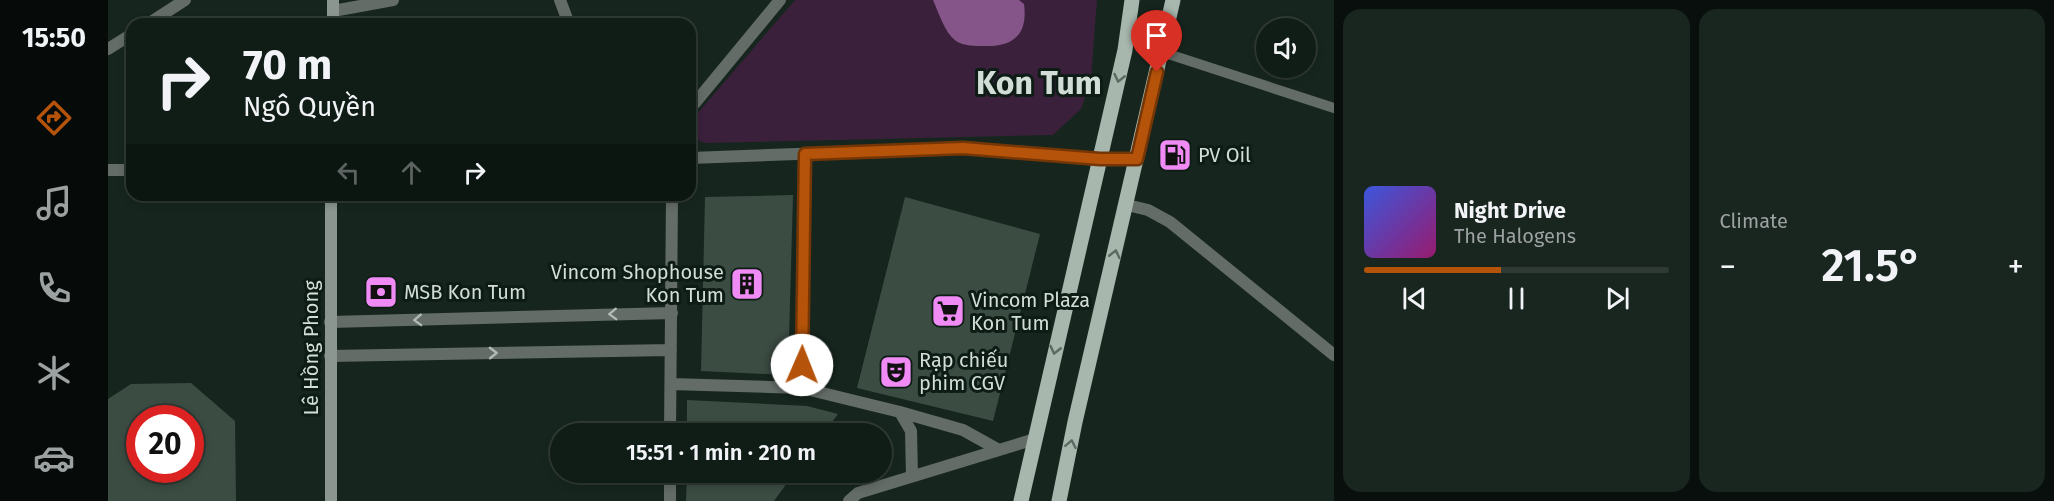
<!DOCTYPE html>
<meta charset="utf-8">
<style>
body{margin:0;font-family:"Fira Sans",sans-serif;background:#19251f;color:#f1f3f6;height:100vh;display:flex;flex-direction:column;font-size:22px;white-space:nowrap}
*{box-sizing:border-box;margin:0}
p{font-size:20px;color:#9ca1a1}
.icon{flex:none;width:33px;height:33px;fill:none;stroke:currentColor;stroke-width:2;stroke-linecap:round;stroke-linejoin:round}
.map{position:relative;flex:1;overflow:hidden}
.sheet{display:flex;flex-direction:column;gap:9px;padding:9px;background:#090f0c;width:720px}
.sheet>*{flex:none}
.hud{position:absolute;left:18px;top:18px;width:570px;height:183px;border-radius:18px;box-shadow:0 3px 9px #0003,0 0 0 2px #303a35;background:#101c16;color:#f1f3f6;overflow:hidden}
.controls{position:absolute;left:1148px;top:18px;display:grid;gap:12px}
.controls a{display:grid;place-items:center;width:60px;height:60px;border-radius:50%;background:#101c16;box-shadow:0 3px 9px #0003,0 0 0 2px #303a35;font-size:30px}
.speed{position:absolute;left:18px;top:405px;display:flex;gap:12px;font-size:30px;font-weight:700;text-align:center}
.speed>*{display:grid;place-content:center;width:78px;height:78px;border-radius:50%;background:#101c16;box-shadow:0 3px 9px #0003,0 0 0 2px #303a35;line-height:1}
.speed .limit{border:9px solid #d22;background:#fff;color:#111}
.pin{position:absolute;display:grid;place-items:center;width:51px;height:51px;color:#fff;margin:-62px -26px;border-radius:50% 50% 50% 0;rotate:-45deg;box-shadow:0 0 6px #0007}
.pin .icon{rotate:45deg}
.me{position:absolute;width:66px;margin:-33px;rotate:1deg;stroke-linejoin:round;filter:drop-shadow(0 0 4px #0008)}
.turn{display:flex;align-items:center;gap:21px;height:126px;padding:0 18px;font-size:27px}
.turn .icon{width:78px;height:78px;stroke-width:2.5}
.turn b{display:block;font-size:42px;line-height:51px}
.lanes{display:flex;align-items:center;height:57px;padding:0 18px;background:#0003;justify-content:center;gap:30px;direction:ltr}
.lanes .off{opacity:.35}
.big{font-size:45px;font-weight:600;line-height:1.1}
.sheet .card{flex:1;display:flex;flex-direction:column;justify-content:center;gap:9px;min-width:0;padding:0 21px;border-radius:18px;background:#19251f}
.song{display:flex;align-items:center;gap:18px}
.cover{width:72px;height:72px;border-radius:9px;background:linear-gradient(135deg,hsl(230 70% 55%),hsl(320 70% 35%))}
.played{height:6px;border-radius:3px;background:linear-gradient(90deg,#b45309 45%,#303a35 45%)}
.keys{display:flex;justify-content:space-around;direction:ltr}
.heat{display:flex;justify-content:space-between;align-items:center;font-size:33px;direction:ltr}
.sheet .tiles{flex:1;display:grid;gap:9px;grid-template-columns:repeat(2,1fr)}
.trip{position:absolute;left:442px;top:423px;width:342px;height:60px;border-radius:30px;background:#101c16;box-shadow:0 3px 9px #0003,0 0 0 2px #303a35;font-weight:600;line-height:60px;text-align:center}
main{display:flex;flex:1;min-height:0}
.dock{display:flex;flex-direction:column;width:108px;justify-content:space-around;align-items:center;background:#060b09;color:#9ca1a1}
.dock .icon{width:42px;height:42px}
.dock .active{color:#b45309}
.dock b{font-size:27px;color:#f1f3f6}
.map>svg:first-child{display:block}
</style>
<main>
<nav class="dock">
<b>15:50</b>
<svg class="icon active" aria-label="directions" viewBox="0 0 24 24"><path d="M12 3l9 9-9 9-9-9zM9 14v-3h6M13 9l2 2-2 2"/></svg>
<svg class="icon" aria-label="music" viewBox="0 0 24 24"><path d="M9 18V5l10-2v13"/><circle cx="6" cy="18" r="3"/><circle cx="16" cy="16" r="3"/></svg>
<svg class="icon" aria-label="phone" viewBox="0 0 24 24"><path d="M5 4h4l2 5-3 2q2 4 5 5l2-3 5 2v4C11 20 4 13 5 4z"/></svg>
<svg class="icon" aria-label="climate" viewBox="0 0 24 24"><path d="M12 3v18M4 7l16 10M4 17L20 7"/></svg>
<svg class="icon" aria-label="car" viewBox="0 0 24 24"><path d="M5 17H2v-5l4-1 3-4h7l3 4 3 1v5h-3M9 17h6M6 11h13"/><circle cx="7" cy="17" r="2"/><circle cx="17" cy="17" r="2"/></svg>
</nav>
<div class="map">
<svg width="1226" height="501" viewBox="0 0 1226 501">
<rect width="100%" height="100%" fill="#16261e"/>
<path fill="#3a203b" d="M687,0h302l-6,79 -10,30 -28,26 -348,8 -15,-6v-15z"/>
<path fill="#855488" d="M825,0h86l5,4c4,30 -10,43 -40,42 -9,0 -20,0 -28,-5 -12,-9 -17,-28 -23,-41z"/>
<path fill="#3b4c43" fill-rule="evenodd" d="M685,195l-5,180 -87,-4 4,-174z
M797,197l135,37 -47,187 -136,-33z
M83,383l44,38 1,80h-128v-102l23,-15zM32,418h50v52h-50z
M579,400l120,6 31,8 -15,20h-136z
M579,472h108l-21,29h-88z"/>
<g fill="none" stroke-linecap="round" stroke-linejoin="round">
<path stroke="#646c68" stroke-width="10" d="M1054,52l172,56
M694,388l3,-234"/>
<path stroke="#646c68" stroke-width="12" d="M452,0l9,24
M225,11l60,-11
M40,24l37,-24
M0,49l24,-15
M582,109l90,-109
M582,158l273,-10 137,10 37,1
M0,170h24
M1019,205l21,5 22,12 164,133
M222,322l342,-9
M222,356l341,-6
M563,384l131,4 98,24 63,18 36,20
M792,412l11,19 1,45
M562,434l2,-239
M562,501v-29
M741,501l9,-8 177,-54"/>
<path stroke="#8a968f" stroke-width="12" d="M225,24v-24
M223,501v-306"/>
<path stroke="#a7b7ae" stroke-width="15" d="M913,501l104,-451 7,-50
M951,501l16,-79 98,-422"/>
</g>
<defs><path id="oneway-chevron" d="M-2-3.5L2.5 0L-2 3.5" fill="none" stroke-width="1.6" stroke-linecap="round" stroke-linejoin="round" transform="scale(1.5)"/></defs>
<g stroke="#5a6a62">
<use href="#oneway-chevron" transform="translate(1011 78) rotate(103)"/>
<use href="#oneway-chevron" transform="translate(1007 254) rotate(-77)"/>
<use href="#oneway-chevron" transform="translate(947 350) rotate(103)"/>
<use href="#oneway-chevron" transform="translate(963 444) rotate(-79)"/>
</g>
<g stroke="#b2bbb6">
<use href="#oneway-chevron" transform="translate(505 314) rotate(178)"/>
<use href="#oneway-chevron" transform="translate(310 320) rotate(178)"/>
<use href="#oneway-chevron" transform="translate(385 353) rotate(-1)"/>
</g>
<g fill="none" stroke-linecap="round" stroke-linejoin="round">
<g stroke="#753606" stroke-width="15">
<path id="route" d="M694,365l3,-211 158,-6 137,11h37l20,-87"/>
</g>
<use href="#route" stroke="#b45309" stroke-width="10"/>
</g>
<defs>
<g id="fuel-square" transform="scale(1.725)"><rect x="-9" y="-9" width="18" height="18" rx="4" fill="#f08bf6" stroke="#0d1c15"/><path d="M-5.5-6h7V0h2V4h1.3V-2.5L3-4.5l.8-.8L6-3V5H2.5V1h-1V6h-7ZM-4.2-4.7v3.2H.2V-4.7Z" fill="#111"/></g>
<g id="building-square" transform="scale(1.725)"><rect x="-9" y="-9" width="18" height="18" rx="4" fill="#f08bf6" stroke="#0d1c15"/><path d="M-4-6H4V6H1V3H-1V6H-4ZM-2.5-4.3h1.7v1.8h-1.7ZM.8-4.3h1.7v1.8H.8ZM-2.5-1h1.7V.8h-1.7ZM.8-1h1.7V.8H.8Z" fill="#111"/></g>
<g id="bank-square" transform="scale(1.725)"><rect x="-9" y="-9" width="18" height="18" rx="4" fill="#f08bf6" stroke="#0d1c15"/><path d="M-6-4H6V4H-6ZM0-2.3a2.3 2.3 0 1 0 0 4.6a2.3 2.3 0 1 0 0-4.6Z" fill="#111"/></g>
<g id="supermarket-square" transform="scale(1.725)"><rect x="-9" y="-9" width="18" height="18" rx="4" fill="#f08bf6" stroke="#0d1c15"/><path d="M-6-5.5h2.5l.6 2H6L4.5 2H-2.5L-4.4-4H-6ZM-1.5 3.2a1.3 1.3 0 1 0 .1 0ZM3 3.2a1.3 1.3 0 1 0 .1 0Z" fill="#111"/></g>
<g id="theatre-square" transform="scale(1.725)"><rect x="-9" y="-9" width="18" height="18" rx="4" fill="#f08bf6" stroke="#0d1c15"/><path d="M-5-5.5Q0-4 5-5.5V0Q5 5 0 6Q-5 5-5 0ZM-3.3-2.5H-1v1.5H-3.3ZM1-2.5H3.3v1.5H1ZM-2.8 1Q0 5.5 2.8 1Z" fill="#111"/></g>
</defs>
<g fill-rule="evenodd">
<use href="#fuel-square" x="1067" y="155"/>
<use href="#building-square" x="639" y="284"/>
<use href="#bank-square" x="273" y="292"/>
<use href="#supermarket-square" x="840" y="311"/>
<use href="#theatre-square" x="788" y="372"/>
</g>
<g text-anchor="middle" dominant-baseline="central" stroke-width="6" stroke-linejoin="round" paint-order="stroke">
<g font-size="20" fill="#d3ddd7" stroke="#0d1c15" text-anchor="start">
<text x="1090" y="155">PV Oil</text>
<text x="616" y="272" text-anchor="end">Vincom Shophouse<tspan x="616" dy="23">Kon Tum</tspan></text>
<text x="296" y="292">MSB Kon Tum</text>
<text x="863" y="300">Vincom Plaza<tspan x="863" dy="23">Kon Tum</tspan></text>
<text x="811" y="360">Rạp chiếu<tspan x="811" dy="23">phim CGV</tspan></text>
</g>
<g font-size="20" fill="#d3ddd7" stroke="#0d1c15">
<text transform="translate(203 348) rotate(-90)">Lê Hồng Phong</text>
</g>
<g font-size="32" font-weight="bold" fill="#d3ddd7" stroke="#0d1c15">
<text x="931" y="83">Kon Tum</text>
</g>
</g>
</svg>
<div class="controls">
<a><svg class="icon" aria-label="sound" viewBox="0 0 24 24"><path d="M4 9h4l5-4v14l-5-4H4zM17 9q2 3 0 6"/></svg></a>
</div>
<div class="speed"><div class="limit">20</div></div>
<div class="pin" style="left:1049px;top:72px;background:#d93025"><svg class="icon" aria-label="arrive" viewBox="0 0 24 24"><path d="M6 21V4h12l-3 4 3 4H6"/></svg></div>
<svg class="me" style="left:694px;top:365px" viewBox="-20 -20 40 40"><circle r="19" fill="#fff"/><path d="M0-13L10 11 0 6-10 11z" fill="#b45309"/></svg>
<div class="trip">15:51 · 1 min · 210 m</div>
<div class="hud">
<div class="turn"><svg class="icon" aria-label="right" viewBox="0 0 24 24"><path d="M7 20v-9h11M14 6l5 5-5 5"/></svg><div><b>70 m</b>Ngô Quyền</div></div>
<div class="lanes"><svg class="icon off" aria-label="left" viewBox="0 0 24 24"><path d="M17 20v-9H6M10 6l-5 5 5 5"/></svg><svg class="icon off" aria-label="ahead" viewBox="0 0 24 24"><path d="M12 20V5M6 11l6-6 6 6"/></svg><svg class="icon" aria-label="right" viewBox="0 0 24 24"><path d="M7 20v-9h11M14 6l5 5-5 5"/></svg></div>
</div>
</div>
<section class="sheet">
<div class="tiles">
<div class="card">
<div class="song"><i class="cover"></i><div><b>Night Drive</b><p>The Halogens</p></div></div>
<div class="played"></div>
<div class="keys"><svg class="icon" aria-label="previous" viewBox="0 0 24 24"><path d="M18 5L8 12l10 7zM5 5v14"/></svg><svg class="icon" aria-label="pause" viewBox="0 0 24 24"><path d="M8 5v14M16 5v14"/></svg><svg class="icon" aria-label="next" viewBox="0 0 24 24"><path d="M6 5l10 7-10 7zM19 5v14"/></svg></div>
</div>
<div class="card"><p>Climate</p>
<div class="heat"><a>−</a><b class="big">21.5°</b><a>+</a></div>
</div>
</div>
</section>
</main>
